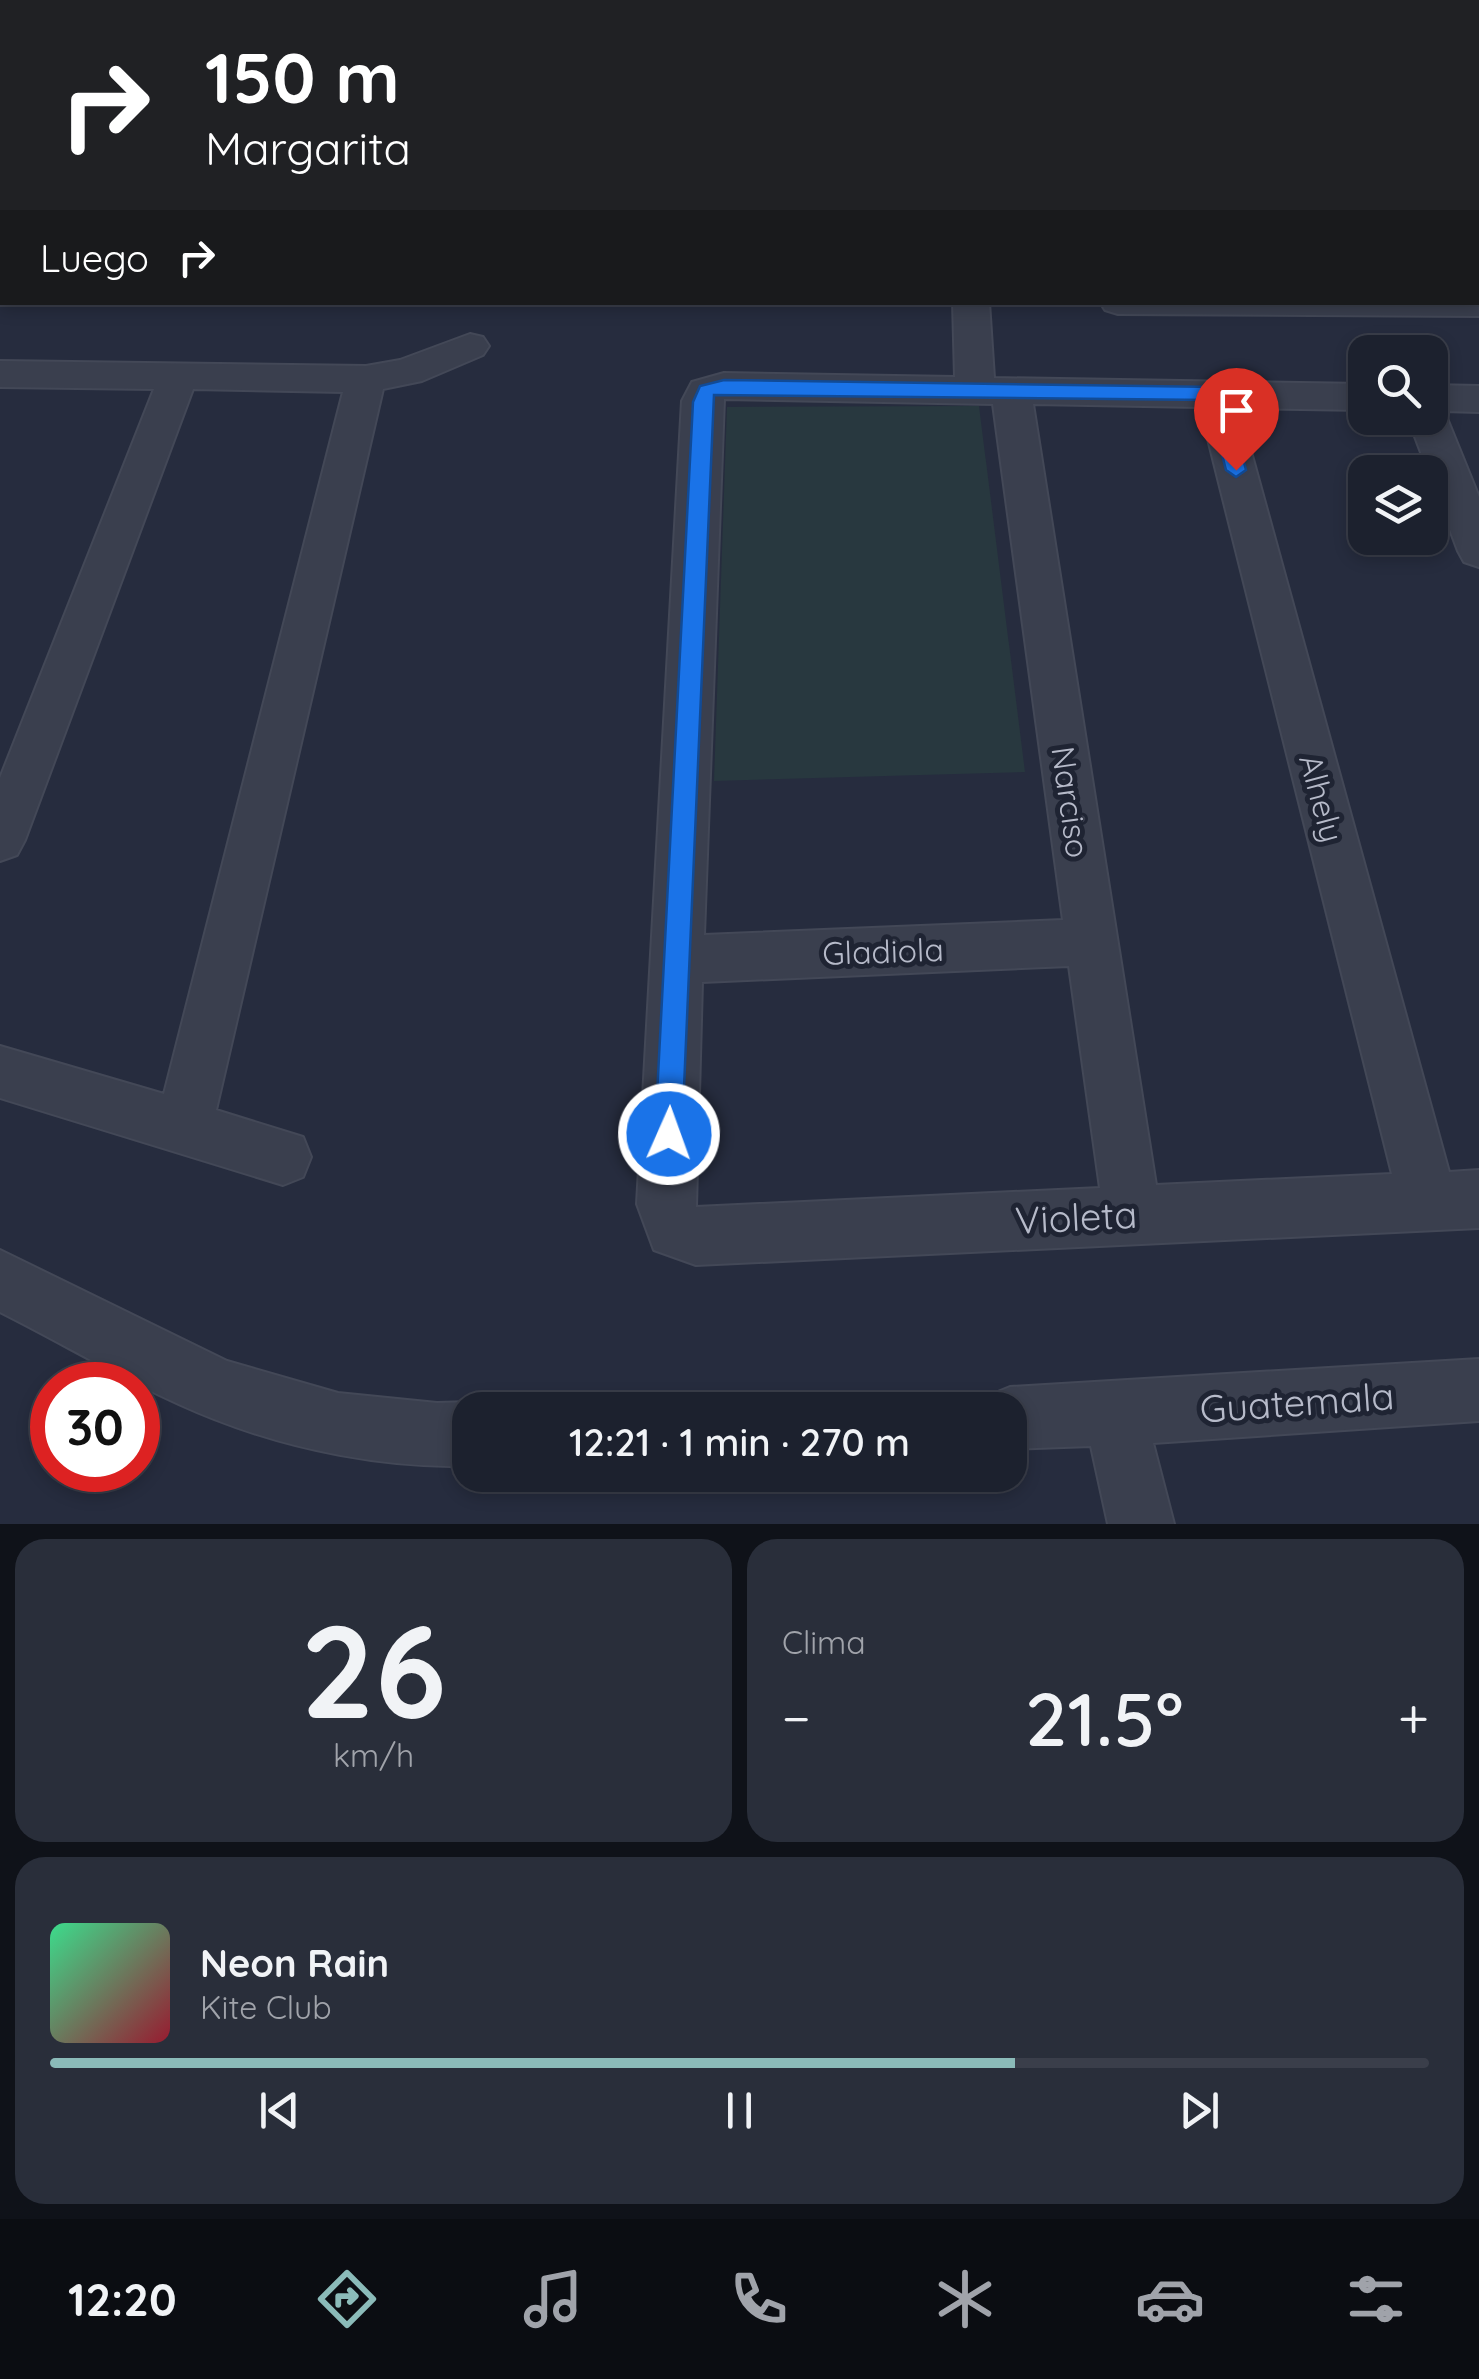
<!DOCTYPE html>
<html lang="es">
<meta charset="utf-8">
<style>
body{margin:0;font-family:Quicksand,sans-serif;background:#292e3a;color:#f1f3f6;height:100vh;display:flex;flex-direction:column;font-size:38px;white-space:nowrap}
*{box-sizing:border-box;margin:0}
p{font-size:32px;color:#a0a3aa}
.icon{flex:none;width:55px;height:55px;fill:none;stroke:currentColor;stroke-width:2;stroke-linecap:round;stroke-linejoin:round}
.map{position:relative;height:1524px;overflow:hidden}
.drawer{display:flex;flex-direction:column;gap:15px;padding:15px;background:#0f1219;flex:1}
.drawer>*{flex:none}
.banner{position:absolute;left:0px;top:0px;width:1480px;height:305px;box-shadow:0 5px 15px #0003,0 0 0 2px #3a3e4a;background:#202124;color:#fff;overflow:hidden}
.tools{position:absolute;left:1348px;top:335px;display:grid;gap:20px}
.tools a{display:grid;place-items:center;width:100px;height:100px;border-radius:20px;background:#1c212e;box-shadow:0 5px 15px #0003,0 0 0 2px #3a3e4a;font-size:50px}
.speed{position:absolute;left:30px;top:1362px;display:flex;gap:20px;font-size:50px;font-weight:700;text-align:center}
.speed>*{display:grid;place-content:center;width:130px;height:130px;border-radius:50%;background:#1c212e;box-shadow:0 5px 15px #0003,0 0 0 2px #3a3e4a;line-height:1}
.speed .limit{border:15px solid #d22;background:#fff;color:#111}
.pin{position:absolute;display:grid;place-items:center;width:85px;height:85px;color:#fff;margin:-102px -42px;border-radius:50% 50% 50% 0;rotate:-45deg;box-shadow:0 0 10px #0007}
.pin .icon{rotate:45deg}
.me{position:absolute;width:110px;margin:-55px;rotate:2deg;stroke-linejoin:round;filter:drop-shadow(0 0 8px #0008)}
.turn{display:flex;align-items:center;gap:35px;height:210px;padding:0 40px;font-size:45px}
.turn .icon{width:130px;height:130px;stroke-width:2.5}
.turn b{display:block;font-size:70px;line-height:85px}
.then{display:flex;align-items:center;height:95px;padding:0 40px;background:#0003;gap:20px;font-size:38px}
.big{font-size:75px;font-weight:600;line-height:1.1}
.drawer .tile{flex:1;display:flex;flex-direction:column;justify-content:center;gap:15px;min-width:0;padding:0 35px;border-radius:30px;background:#292e3a}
.drawer .dial{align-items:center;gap:0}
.dial b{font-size:130px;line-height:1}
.song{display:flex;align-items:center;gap:30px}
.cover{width:120px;height:120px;border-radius:15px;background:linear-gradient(135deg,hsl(150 70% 55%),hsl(350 70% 35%))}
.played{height:10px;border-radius:5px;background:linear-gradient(90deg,#8bbbb9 70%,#3a3e4a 70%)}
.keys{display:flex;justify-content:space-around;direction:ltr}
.heat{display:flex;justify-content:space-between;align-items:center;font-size:55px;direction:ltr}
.drawer .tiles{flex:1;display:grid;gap:15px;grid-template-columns:1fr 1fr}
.tile:last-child{grid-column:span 2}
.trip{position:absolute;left:452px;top:1392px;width:575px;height:100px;border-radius:30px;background:#1c212e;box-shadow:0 5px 15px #0003,0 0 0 2px #3a3e4a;font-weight:600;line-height:100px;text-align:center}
.menu{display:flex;height:160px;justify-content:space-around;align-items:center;background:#0b0d12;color:#a0a3aa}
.menu .icon{width:70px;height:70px}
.menu .selected{color:#8bbbb9}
.menu b{font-size:45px;color:#f1f3f6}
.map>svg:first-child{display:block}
</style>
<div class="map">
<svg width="1479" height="1524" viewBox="0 0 1479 1524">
<rect width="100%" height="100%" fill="#262c3e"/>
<path fill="#28383f" d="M979,406l46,366 -311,9 13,-374z"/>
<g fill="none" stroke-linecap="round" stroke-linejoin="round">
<g stroke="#434857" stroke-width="4">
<path id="minor" d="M448,0h30v2h-30z
M710,0h30v2h-30z
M869,0h30l1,2h-30z
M1030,0h30v2h-30z
M1187,0h30l1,2h-30z
M1341,0h30l1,2h-30z
M2,126v21l-2,1v-21z
M0,278l2,1v23h-2z
M1478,292l1,24 -361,-2 -13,-4 -5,-8h378z
M953,302h36l5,76 371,6v26l-126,-2 210,764 30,-2v58l-783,37 -42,-15 -17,-46 45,-803 10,-19 32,-9 231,4zM724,399l269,5 70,516 -359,15zM1033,404l167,3 192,767 -236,11zM1069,966l31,222 -404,19 6,-225z
M470,334l13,3 6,9 -6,9 -61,26 -39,8 -167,721 87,27 8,20 -8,20 -20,8 -283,-87v-52l164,48 179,-702 -150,-3 -168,451 -8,15 -17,6v-83l154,-389 -154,-2v-26l366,5 34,-6z
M1430,385l49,1v26l-35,-1 35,86v70l-15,-5 -6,-11 -50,-133h22z
M0,1250l227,111 111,32 99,10 33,-1 18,8h-18v56c-86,2 -177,-16 -256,-47 -74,-29 -144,-72 -214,-107z
M1479,1359v62l-326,22 21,81h-66l-17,-78 -81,3v-39h-28l6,-14 22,-9z"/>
</g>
<use href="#minor" fill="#3a3f4e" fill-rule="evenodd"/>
</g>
<path fill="#1a73e8" stroke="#114b97" stroke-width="2.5" d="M724,380l492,7 10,7 20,76 -10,7 -10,-7 -18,-70 -494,-5 -32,739 -4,10 -9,4 -10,-4 -4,-10 38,-732 7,-16z"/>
<g text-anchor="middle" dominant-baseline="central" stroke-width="10" stroke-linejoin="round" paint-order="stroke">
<g font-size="32" fill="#b6bac9" stroke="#1f2433">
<text transform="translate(1322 798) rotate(75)">Alhely</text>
<text transform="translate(1071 802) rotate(82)">Narciso</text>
<text transform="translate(883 951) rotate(-2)">Gladiola</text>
</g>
<g font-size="38" fill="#b6bac9" stroke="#1f2433">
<text transform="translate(1076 1217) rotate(-3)">Violeta</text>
<text transform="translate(1297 1402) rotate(-4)">Guatemala</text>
</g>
</g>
</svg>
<div class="tools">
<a><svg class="icon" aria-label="search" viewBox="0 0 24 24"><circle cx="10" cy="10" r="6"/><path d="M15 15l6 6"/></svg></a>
<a><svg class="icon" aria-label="layers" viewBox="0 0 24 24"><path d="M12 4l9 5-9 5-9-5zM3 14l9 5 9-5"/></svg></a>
</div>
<div class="speed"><div class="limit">30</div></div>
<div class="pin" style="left:1236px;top:470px;background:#d93025"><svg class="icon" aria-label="arrive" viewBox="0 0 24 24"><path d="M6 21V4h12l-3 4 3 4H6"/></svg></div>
<svg class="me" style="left:669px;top:1134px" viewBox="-20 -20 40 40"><circle r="17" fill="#1a73e8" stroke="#fff" stroke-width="3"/><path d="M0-11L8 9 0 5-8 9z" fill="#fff"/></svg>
<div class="trip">12:21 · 1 min · 270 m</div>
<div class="banner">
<div class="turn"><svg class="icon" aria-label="right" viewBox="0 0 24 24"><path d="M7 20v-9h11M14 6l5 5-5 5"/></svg><div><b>150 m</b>Margarita</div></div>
<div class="then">Luego<svg class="icon" aria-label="right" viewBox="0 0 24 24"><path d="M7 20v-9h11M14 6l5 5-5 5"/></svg></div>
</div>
</div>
<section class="drawer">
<div class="tiles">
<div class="tile dial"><b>26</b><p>km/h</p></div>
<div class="tile"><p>Clima</p>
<div class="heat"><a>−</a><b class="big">21.5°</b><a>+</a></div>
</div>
<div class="tile">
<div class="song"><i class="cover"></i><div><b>Neon Rain</b><p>Kite Club</p></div></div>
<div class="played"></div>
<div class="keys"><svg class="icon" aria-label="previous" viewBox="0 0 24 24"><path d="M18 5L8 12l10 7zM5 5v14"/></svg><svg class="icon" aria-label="pause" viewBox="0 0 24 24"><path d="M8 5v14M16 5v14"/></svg><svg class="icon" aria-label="next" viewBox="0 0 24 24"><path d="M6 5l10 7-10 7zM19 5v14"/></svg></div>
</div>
</div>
</section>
<nav class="menu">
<b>12:20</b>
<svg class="icon selected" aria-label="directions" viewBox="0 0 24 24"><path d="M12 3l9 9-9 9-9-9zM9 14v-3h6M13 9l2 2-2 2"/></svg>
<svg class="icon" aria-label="music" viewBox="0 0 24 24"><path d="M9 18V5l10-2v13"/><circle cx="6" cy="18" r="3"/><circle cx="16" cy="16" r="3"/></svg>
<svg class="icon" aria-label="phone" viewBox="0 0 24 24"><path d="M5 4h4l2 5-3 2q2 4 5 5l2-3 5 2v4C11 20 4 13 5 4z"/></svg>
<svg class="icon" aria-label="climate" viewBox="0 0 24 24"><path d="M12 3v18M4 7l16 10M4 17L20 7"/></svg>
<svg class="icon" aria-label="car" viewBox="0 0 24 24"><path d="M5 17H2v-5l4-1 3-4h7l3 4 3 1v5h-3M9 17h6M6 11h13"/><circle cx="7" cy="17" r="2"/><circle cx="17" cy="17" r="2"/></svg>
<svg class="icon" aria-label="filters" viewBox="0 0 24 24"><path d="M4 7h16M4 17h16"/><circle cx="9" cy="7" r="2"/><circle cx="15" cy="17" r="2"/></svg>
</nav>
